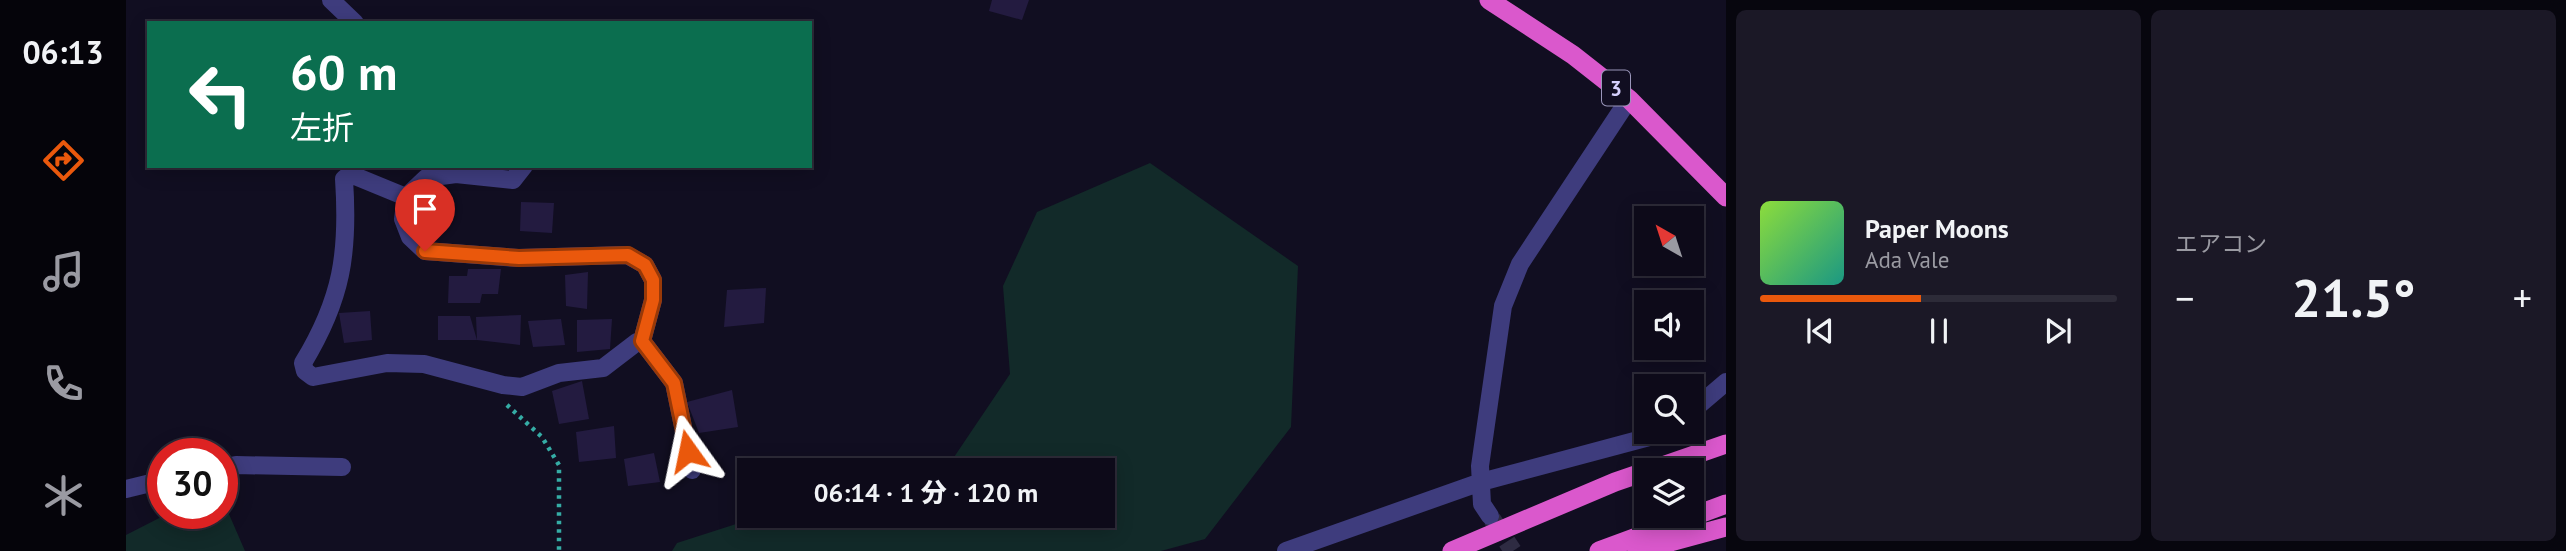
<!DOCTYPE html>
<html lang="ja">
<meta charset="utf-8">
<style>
body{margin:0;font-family:"PT Sans","Noto Sans JP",sans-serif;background:#1b1826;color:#f1f3f6;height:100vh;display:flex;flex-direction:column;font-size:26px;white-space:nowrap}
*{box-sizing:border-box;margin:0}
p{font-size:23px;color:#9a9aa2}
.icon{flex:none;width:38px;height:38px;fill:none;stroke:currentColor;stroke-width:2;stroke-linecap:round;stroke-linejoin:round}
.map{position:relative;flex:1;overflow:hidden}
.panel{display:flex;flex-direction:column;gap:10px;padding:10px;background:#07060e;width:840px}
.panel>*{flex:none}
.top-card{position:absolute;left:21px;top:21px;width:665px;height:147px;border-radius:0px;box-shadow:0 4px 18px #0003,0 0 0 2px #2d2b38;background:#0b6e4f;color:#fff;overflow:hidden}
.needle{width:46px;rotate:321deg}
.controls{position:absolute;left:1508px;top:206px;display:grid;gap:14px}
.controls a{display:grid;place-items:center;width:70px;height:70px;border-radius:0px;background:#0d0a19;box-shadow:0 4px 18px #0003,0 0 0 2px #2d2b38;font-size:35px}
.speed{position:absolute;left:21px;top:438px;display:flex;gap:14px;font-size:35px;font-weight:700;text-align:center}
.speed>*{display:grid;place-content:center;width:91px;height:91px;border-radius:50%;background:#0d0a19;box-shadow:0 4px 18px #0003,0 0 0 2px #2d2b38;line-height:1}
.speed .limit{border:10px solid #d22;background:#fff;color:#111}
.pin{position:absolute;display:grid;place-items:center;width:60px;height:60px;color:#fff;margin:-72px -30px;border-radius:50% 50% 50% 0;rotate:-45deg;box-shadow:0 0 7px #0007}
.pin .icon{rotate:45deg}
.me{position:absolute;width:77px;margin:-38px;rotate:348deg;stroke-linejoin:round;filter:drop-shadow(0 0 5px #0008)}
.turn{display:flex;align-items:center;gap:24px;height:147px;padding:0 28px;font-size:32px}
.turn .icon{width:91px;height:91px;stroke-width:2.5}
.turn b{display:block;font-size:49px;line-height:60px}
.big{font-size:52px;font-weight:800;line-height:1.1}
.panel .tile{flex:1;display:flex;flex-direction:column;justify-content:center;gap:10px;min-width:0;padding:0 24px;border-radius:10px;background:#1b1826}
.song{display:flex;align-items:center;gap:21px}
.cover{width:84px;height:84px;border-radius:10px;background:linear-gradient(135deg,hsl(90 70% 55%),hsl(170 70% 35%))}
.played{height:7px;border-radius:4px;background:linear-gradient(90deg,#ea580c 45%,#2d2b38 45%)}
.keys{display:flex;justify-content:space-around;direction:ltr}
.heat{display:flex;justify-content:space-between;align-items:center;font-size:38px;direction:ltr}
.panel .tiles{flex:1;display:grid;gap:10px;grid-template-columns:repeat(2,1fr)}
.trip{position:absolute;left:611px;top:458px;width:378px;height:70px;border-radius:0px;background:#0d0a19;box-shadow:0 4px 18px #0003,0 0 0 2px #2d2b38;font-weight:800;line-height:70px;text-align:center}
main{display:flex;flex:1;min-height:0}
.tab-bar{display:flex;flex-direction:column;width:126px;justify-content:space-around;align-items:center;background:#05040a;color:#9a9aa2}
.tab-bar .icon{width:49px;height:49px}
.tab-bar .selected{color:#ea580c}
.tab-bar b{font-size:32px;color:#f1f3f6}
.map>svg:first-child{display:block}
</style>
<main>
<nav class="tab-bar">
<b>06:13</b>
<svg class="icon selected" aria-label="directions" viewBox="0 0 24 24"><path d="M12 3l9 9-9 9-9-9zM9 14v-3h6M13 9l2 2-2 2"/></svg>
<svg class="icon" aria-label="music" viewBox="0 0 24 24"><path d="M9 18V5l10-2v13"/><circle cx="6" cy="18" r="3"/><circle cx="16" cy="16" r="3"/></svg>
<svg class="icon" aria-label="phone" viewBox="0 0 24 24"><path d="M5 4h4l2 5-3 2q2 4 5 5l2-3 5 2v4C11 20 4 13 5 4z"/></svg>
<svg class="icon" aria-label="climate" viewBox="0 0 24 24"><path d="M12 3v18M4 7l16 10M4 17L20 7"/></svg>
</nav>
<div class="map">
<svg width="1600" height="551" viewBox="0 0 1600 551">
<rect width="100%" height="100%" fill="#110e21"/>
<path fill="#122a29" d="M1024,163l148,103 -7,161 -86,112 -44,12h-489l5,-8 84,-27h341v-45h-164l8,-2 64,-95 -7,-88 34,-74z
M96,498l23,53h-119v-16l43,-22h53z"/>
<path fill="#231b40" d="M866,0h37l-7,20 -33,-9z
M395,202l33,1 -2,30 -32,-2z
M342,269h33l-3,25h-16l-2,9h-32l1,-27h18z
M462,272l-1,37 -21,-3 -1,-31z
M640,288l-2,35 -40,4 3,-37z
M244,311l2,29 -28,3 -5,-30z
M395,315l-1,30 -43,-5 -1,-23z
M312,316h32l7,24h-39z
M435,319l4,26 -32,2 -5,-26z
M486,319l-2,30 -33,3v-32z
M456,381l7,38 -30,5 -7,-33z
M606,390l6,37 -39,6 -12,-31z
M488,426l2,32 -37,4 -3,-30z
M528,453l6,29 -32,4 -4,-27z"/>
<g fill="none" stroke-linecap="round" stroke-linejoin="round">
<path stroke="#2e2b42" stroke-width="18" stroke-dasharray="18 9" stroke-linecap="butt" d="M1366,519l21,32"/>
<path stroke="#35aca5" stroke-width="4.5" stroke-dasharray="3.5 5" stroke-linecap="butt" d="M381,405l35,32 17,28v86"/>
<path stroke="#3e3c7d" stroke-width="18" d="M205,0l24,23
M398,166l-11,14 -57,-6 -30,4 -20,19 -3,22 7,18 15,14 93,7 109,-3 18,10 8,15v20l-11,41 32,42 18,87
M280,197l-56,-23 -6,5c5,74 -2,120 -41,184l2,8 8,6 74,-14 37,1 79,21 19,2 37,-14 44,-5 34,-26 5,-1
M1566,411l34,-29
M96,468l14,-3 106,2
M0,489l37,-9
M1364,516l-8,-12 -2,-38 23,-160 17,-42 109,-165
M1160,551l195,-69 187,-50"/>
<path stroke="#da58cc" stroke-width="19" d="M1363,0l84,55 56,44 97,98
M1522,471l78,-27
M1326,551l163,-69 32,-11
M1473,551l127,-47
M1511,551l89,-24"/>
</g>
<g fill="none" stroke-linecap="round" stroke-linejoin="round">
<g stroke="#983908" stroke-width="18">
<path id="route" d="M299,251l94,7 109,-3 17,10 8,15v20l-11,41 32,42 14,68"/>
</g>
<use href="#route" stroke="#ea580c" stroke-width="12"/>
</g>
<g text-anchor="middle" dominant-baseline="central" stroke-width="7" stroke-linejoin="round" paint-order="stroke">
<rect fill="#110e21" stroke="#9a96ba" stroke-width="2" x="1476" y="70.5" width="28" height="35" rx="5"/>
<g font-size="21" font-weight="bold" fill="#d5d0fc">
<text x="1490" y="88">3</text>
</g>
</g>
</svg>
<div class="controls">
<a><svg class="needle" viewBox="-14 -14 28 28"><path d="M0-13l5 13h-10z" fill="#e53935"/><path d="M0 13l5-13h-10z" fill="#9a9aa2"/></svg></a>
<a><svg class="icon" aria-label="sound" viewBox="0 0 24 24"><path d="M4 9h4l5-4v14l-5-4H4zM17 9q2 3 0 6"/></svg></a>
<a><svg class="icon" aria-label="search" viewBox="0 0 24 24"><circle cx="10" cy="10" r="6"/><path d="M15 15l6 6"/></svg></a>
<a><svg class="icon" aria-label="layers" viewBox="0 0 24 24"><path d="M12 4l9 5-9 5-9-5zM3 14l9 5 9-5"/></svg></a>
</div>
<div class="speed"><div class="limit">30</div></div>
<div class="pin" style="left:299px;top:251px;background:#d93025"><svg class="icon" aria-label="arrive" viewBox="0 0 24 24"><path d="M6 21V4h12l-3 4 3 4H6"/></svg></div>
<svg class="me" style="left:562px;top:451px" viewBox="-20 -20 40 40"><path d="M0-17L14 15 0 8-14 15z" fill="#ea580c" stroke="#fff" stroke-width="4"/></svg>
<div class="trip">06:14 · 1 分 · 120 m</div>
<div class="top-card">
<div class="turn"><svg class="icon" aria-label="left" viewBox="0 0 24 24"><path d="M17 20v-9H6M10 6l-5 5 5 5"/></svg><div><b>60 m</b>左折</div></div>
</div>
</div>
<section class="panel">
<div class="tiles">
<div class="tile">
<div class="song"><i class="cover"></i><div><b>Paper Moons</b><p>Ada Vale</p></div></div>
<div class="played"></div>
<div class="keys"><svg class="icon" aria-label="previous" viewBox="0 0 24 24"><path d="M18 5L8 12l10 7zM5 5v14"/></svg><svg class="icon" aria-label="pause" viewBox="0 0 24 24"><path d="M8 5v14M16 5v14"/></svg><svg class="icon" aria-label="next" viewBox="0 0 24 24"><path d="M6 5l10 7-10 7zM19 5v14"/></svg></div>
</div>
<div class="tile"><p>エアコン</p>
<div class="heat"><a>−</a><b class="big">21.5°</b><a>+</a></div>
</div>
</div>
</section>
</main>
